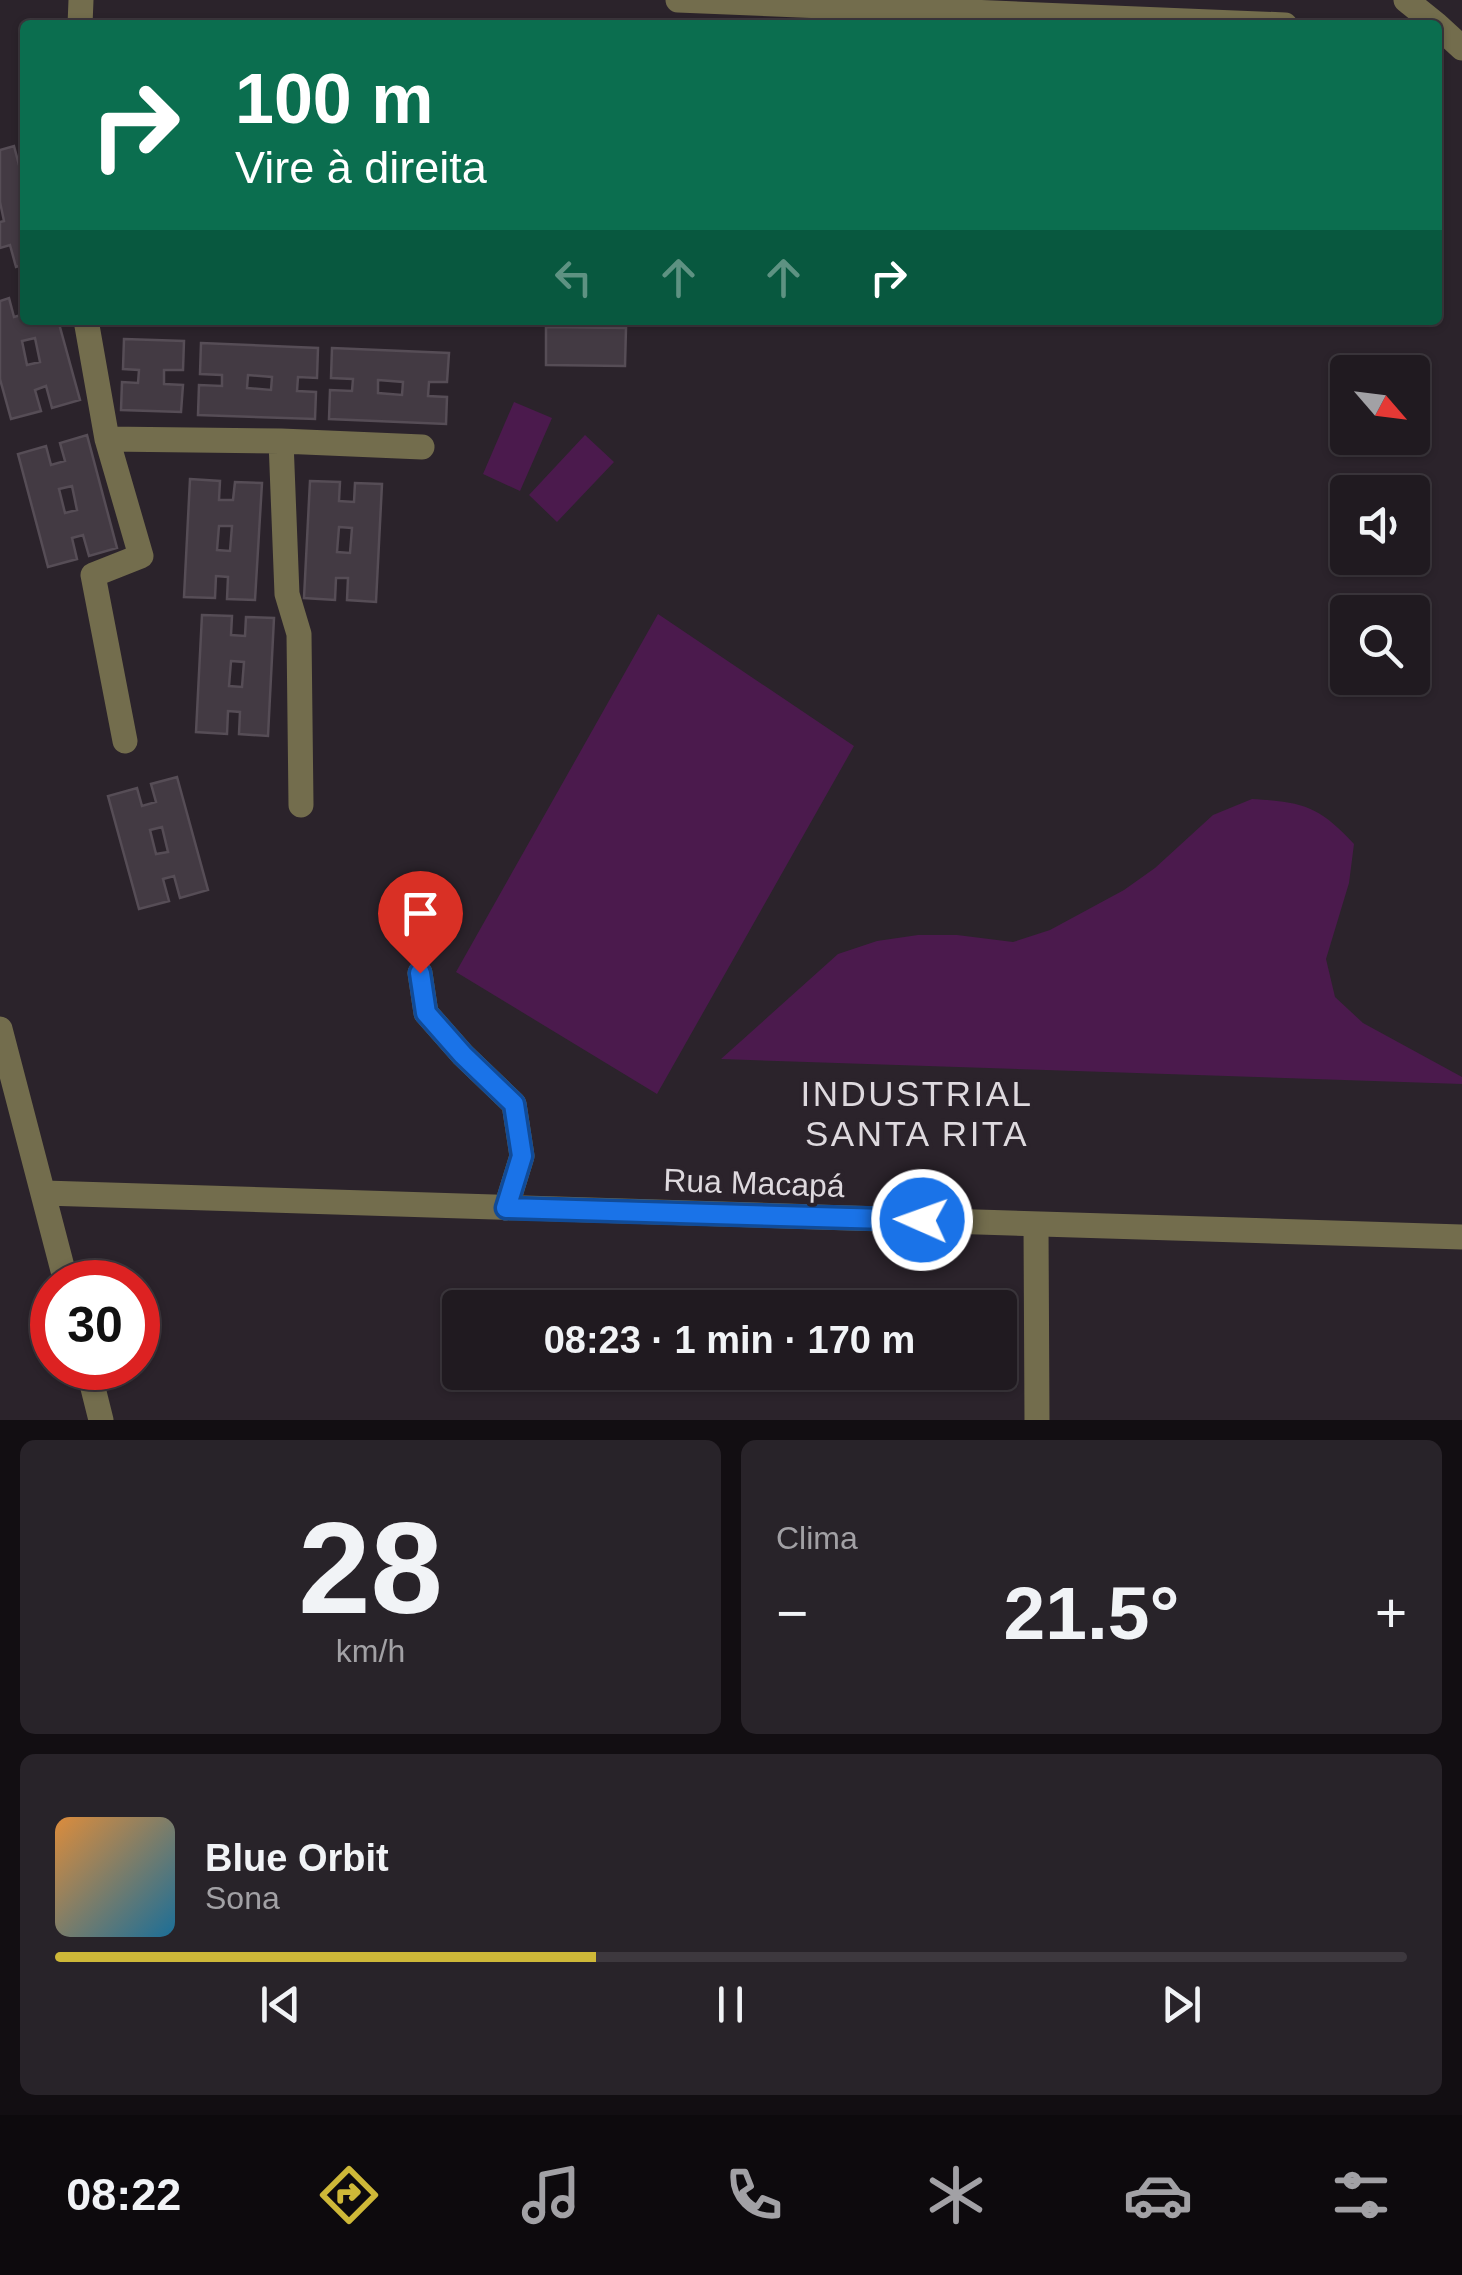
<!DOCTYPE html>
<html lang="pt">
<meta charset="utf-8">
<style>
body{margin:0;font-family:Arial,sans-serif;background:#282329;color:#f1f3f6;height:100vh;display:flex;flex-direction:column;font-size:38px;white-space:nowrap}
*{box-sizing:border-box;margin:0}
p{font-size:32px;color:#a2a1a5}
.icon{flex:none;width:55px;height:55px;fill:none;stroke:currentColor;stroke-width:2;stroke-linecap:round;stroke-linejoin:round}
.map{position:relative;height:1420px;overflow:hidden}
.side{display:flex;flex-direction:column;gap:20px;padding:20px;background:#120e12;flex:1}
.side>*{flex:none}
.banner{position:absolute;left:20px;top:20px;width:1422px;height:305px;border-radius:10px;box-shadow:0 2px 8px #0004,0 0 0 2px #3d383e;background:#0b6e4f;color:#fff;overflow:hidden}
.needle{width:65px;rotate:118deg}
.buttons{position:absolute;left:1330px;top:355px;display:grid;gap:20px}
.buttons a{display:grid;place-items:center;width:100px;height:100px;border-radius:10px;background:#201a20;box-shadow:0 2px 8px #0004,0 0 0 2px #3d383e;font-size:50px}
.speed{position:absolute;left:30px;top:1260px;display:flex;gap:20px;font-size:50px;font-weight:700;text-align:center}
.speed>*{display:grid;place-content:center;width:130px;height:130px;border-radius:50%;background:#201a20;box-shadow:0 2px 8px #0004,0 0 0 2px #3d383e;line-height:1}
.speed .limit{border:15px solid #d22;background:#fff;color:#111}
.pin{position:absolute;display:grid;place-items:center;width:85px;height:85px;color:#fff;margin:-102px -42px;border-radius:50% 50% 50% 0;rotate:-45deg;box-shadow:0 0 10px #0007}
.pin .icon{rotate:45deg}
.me{position:absolute;width:110px;margin:-55px;rotate:272deg;stroke-linejoin:round;filter:drop-shadow(0 0 8px #0008)}
.turn{display:flex;align-items:center;gap:35px;height:210px;padding:0 50px;font-size:45px}
.turn .icon{width:130px;height:130px;stroke-width:2.5}
.turn b{display:block;font-size:70px;line-height:85px}
.lanes{display:flex;align-items:center;height:95px;padding:0 50px;background:#0003;justify-content:center;gap:50px;direction:ltr}
.lanes .off{opacity:.35}
.big{font-size:75px;font-weight:600;line-height:1.1}
.side .tile{flex:1;display:flex;flex-direction:column;justify-content:center;gap:15px;min-width:0;padding:0 35px;border-radius:15px;background:#282329}
.side .dial{align-items:center;gap:0}
.dial b{font-size:130px;line-height:1}
.song{display:flex;align-items:center;gap:30px}
.cover{width:120px;height:120px;border-radius:15px;background:linear-gradient(135deg,hsl(30 70% 55%),hsl(200 70% 35%))}
.played{height:10px;border-radius:5px;background:linear-gradient(90deg,#ceb838 40%,#3d383e 40%)}
.keys{display:flex;justify-content:space-around;direction:ltr}
.heat{display:flex;justify-content:space-between;align-items:center;font-size:55px;direction:ltr}
.side .tiles{flex:1;display:grid;gap:20px;grid-template-columns:1fr 1fr}
.tile:last-child{grid-column:span 2}
.trip{position:absolute;left:442px;top:1290px;width:575px;height:100px;border-radius:10px;background:#201a20;box-shadow:0 2px 8px #0004,0 0 0 2px #3d383e;font-weight:600;line-height:100px;text-align:center}
.tabs{display:flex;height:160px;justify-content:space-around;align-items:center;background:#0d0a0d;color:#a2a1a5}
.tabs .icon{width:70px;height:70px}
.tabs .active{color:#ceb838}
.tabs b{font-size:45px;color:#f1f3f6}
.map>svg:first-child{display:block}
</style>
<div class="map">
<svg width="1462" height="1420" viewBox="0 0 1462 1420">
<rect width="100%" height="100%" fill="#2b232b"/>
<path fill="#4b1a4d" d="M514,402l38,16 -32,73 -37,-17z
M585,435l29,27 -57,60 -28,-27z
M658,614l196,132 -197,348 -201,-122z
M1252,799c51,3 67,7 102,45l-5,39 -23,76 9,38 28,26 99,54v7l-741,-25 117,-105 39,-13 41,-6h39l56,7 37,-12 74,-40 31,-22 58,-53z"/>
<path fill="#433a43" stroke="#564d56" stroke-width="2.5" fill-rule="evenodd" d="M14,146l11,42v76l-9,3 -6,-22 -10,3v-26l4,-1 -4,-19v-52z
M9,298l5,19 11,-3v6h33l22,80 -28,8 -6,-22 -11,4 6,21 -30,8 -11,-40v-78zM35,338l5,24 -13,3 -5,-24z
M546,327l80,1 -1,38 -79,-1z
M124,339l60,2 -1,29h-19v14l19,1 -2,27 -60,-2 1,-28 16,1 1,-13 -16,-1z
M201,343l117,5 -1,30 -19,-1 -1,14 19,1 -1,27 -117,-4 1,-30 23,1v-11l-22,-1zM248,375l24,2 -1,13 -24,-2z
M332,348l117,5 -2,29h-18l-1,14 19,1 -1,27 -117,-5 1,-29 22,1 1,-12 -22,-1zM378,380l25,2 -1,13 -24,-2z
M87,435l30,113 -28,8 -6,-21 -11,3 5,21 -29,8 -30,-113 28,-8 5,19 14,-4 -5,-18zM72,486l5,24 -12,3 -6,-24z
M190,479l30,2 -1,19h14l2,-18 27,1 -7,117 -28,-1 1,-22 -12,-1 -1,22 -31,-1zM219,526h13l-2,25 -13,-1z
M310,481l30,1 -1,19 15,1 1,-19 27,1 -6,118 -29,-2 1,-22h-12l-1,22 -31,-2zM339,527l13,1 -2,25 -13,-1z
M202,615l30,1 -1,19 14,1 1,-19 28,1 -6,118 -29,-2 1,-22 -12,-1 -1,23 -31,-2zM231,661l13,1 -2,25 -13,-1z
M177,777l31,113 -28,8 -6,-22 -11,3 6,22 -30,8 -31,-113 29,-8 5,18 14,-4 -5,-18zM162,827l6,25 -12,2 -6,-24z"/>
<g fill="none" stroke-linecap="round" stroke-linejoin="round">
<path stroke="#736d4d" stroke-width="25" d="M678,0l607,25
M1406,0l31,25
M80,25l1,-25
M1438,26l24,22
M86,320l21,119 34,117 -48,19 32,166
M107,439l174,2 141,6
M281,441l6,153 12,40 2,171
M420,973l6,40 37,42 51,49 8,52 -16,52
M0,1029l66,253
M44,1193l1418,44
M1036,1224l1,196
M88,1368l13,52"/>
</g>
<g fill="none" stroke-linecap="round" stroke-linejoin="round">
<g stroke="#114b97" stroke-width="25">
<path id="route" d="M420,973l6,40 37,42 51,49 8,52 -16,52 416,12"/>
</g>
<use href="#route" stroke="#1a73e8" stroke-width="18"/>
</g>
<g text-anchor="middle" dominant-baseline="central" stroke-width="8" stroke-linejoin="round" paint-order="stroke">
<g font-size="32" fill="#ded9de" stroke="#2b232b">
<text transform="translate(754 1183) rotate(2)">Rua Macapá</text>
</g>
<g font-size="35" letter-spacing="2.5" fill="#ded9de" stroke="#2b232b">
<text x="917" y="1093">INDUSTRIAL<tspan x="917" dy="40">SANTA RITA</tspan></text>
</g>
</g>
</svg>
<div class="buttons">
<a><svg class="needle" viewBox="-14 -14 28 28"><path d="M0-13l5 13h-10z" fill="#e53935"/><path d="M0 13l5-13h-10z" fill="#a2a1a5"/></svg></a>
<a><svg class="icon" aria-label="sound" viewBox="0 0 24 24"><path d="M4 9h4l5-4v14l-5-4H4zM17 9q2 3 0 6"/></svg></a>
<a><svg class="icon" aria-label="search" viewBox="0 0 24 24"><circle cx="10" cy="10" r="6"/><path d="M15 15l6 6"/></svg></a>
</div>
<div class="speed"><div class="limit">30</div></div>
<div class="pin" style="left:420px;top:973px;background:#d93025"><svg class="icon" aria-label="arrive" viewBox="0 0 24 24"><path d="M6 21V4h12l-3 4 3 4H6"/></svg></div>
<svg class="me" style="left:922px;top:1220px" viewBox="-20 -20 40 40"><circle r="17" fill="#1a73e8" stroke="#fff" stroke-width="3"/><path d="M0-11L8 9 0 5-8 9z" fill="#fff"/></svg>
<div class="trip">08:23 · 1 min · 170 m</div>
<div class="banner">
<div class="turn"><svg class="icon" aria-label="right" viewBox="0 0 24 24"><path d="M7 20v-9h11M14 6l5 5-5 5"/></svg><div><b>100 m</b>Vire à direita</div></div>
<div class="lanes"><svg class="icon off" aria-label="left" viewBox="0 0 24 24"><path d="M17 20v-9H6M10 6l-5 5 5 5"/></svg><svg class="icon off" aria-label="ahead" viewBox="0 0 24 24"><path d="M12 20V5M6 11l6-6 6 6"/></svg><svg class="icon off" aria-label="ahead" viewBox="0 0 24 24"><path d="M12 20V5M6 11l6-6 6 6"/></svg><svg class="icon" aria-label="right" viewBox="0 0 24 24"><path d="M7 20v-9h11M14 6l5 5-5 5"/></svg></div>
</div>
</div>
<section class="side">
<div class="tiles">
<div class="tile dial"><b>28</b><p>km/h</p></div>
<div class="tile"><p>Clima</p>
<div class="heat"><a>−</a><b class="big">21.5°</b><a>+</a></div>
</div>
<div class="tile">
<div class="song"><i class="cover"></i><div><b>Blue Orbit</b><p>Sona</p></div></div>
<div class="played"></div>
<div class="keys"><svg class="icon" aria-label="previous" viewBox="0 0 24 24"><path d="M18 5L8 12l10 7zM5 5v14"/></svg><svg class="icon" aria-label="pause" viewBox="0 0 24 24"><path d="M8 5v14M16 5v14"/></svg><svg class="icon" aria-label="next" viewBox="0 0 24 24"><path d="M6 5l10 7-10 7zM19 5v14"/></svg></div>
</div>
</div>
</section>
<nav class="tabs">
<b>08:22</b>
<svg class="icon active" aria-label="directions" viewBox="0 0 24 24"><path d="M12 3l9 9-9 9-9-9zM9 14v-3h6M13 9l2 2-2 2"/></svg>
<svg class="icon" aria-label="music" viewBox="0 0 24 24"><path d="M9 18V5l10-2v13"/><circle cx="6" cy="18" r="3"/><circle cx="16" cy="16" r="3"/></svg>
<svg class="icon" aria-label="phone" viewBox="0 0 24 24"><path d="M5 4h4l2 5-3 2q2 4 5 5l2-3 5 2v4C11 20 4 13 5 4z"/></svg>
<svg class="icon" aria-label="climate" viewBox="0 0 24 24"><path d="M12 3v18M4 7l16 10M4 17L20 7"/></svg>
<svg class="icon" aria-label="car" viewBox="0 0 24 24"><path d="M5 17H2v-5l4-1 3-4h7l3 4 3 1v5h-3M9 17h6M6 11h13"/><circle cx="7" cy="17" r="2"/><circle cx="17" cy="17" r="2"/></svg>
<svg class="icon" aria-label="filters" viewBox="0 0 24 24"><path d="M4 7h16M4 17h16"/><circle cx="9" cy="7" r="2"/><circle cx="15" cy="17" r="2"/></svg>
</nav>
